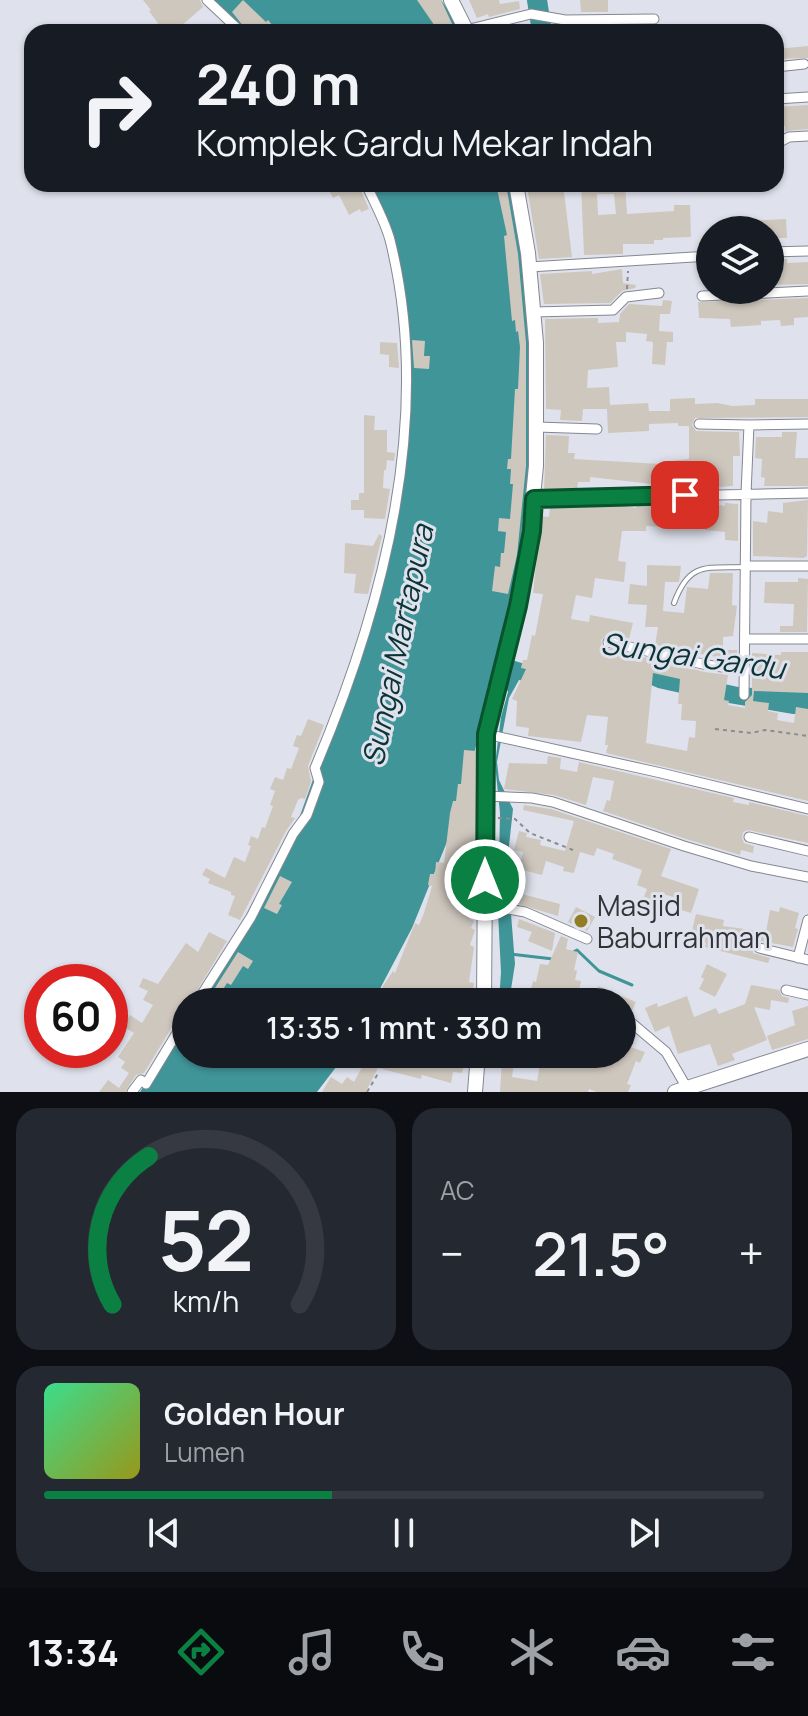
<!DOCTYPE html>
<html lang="id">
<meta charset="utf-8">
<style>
body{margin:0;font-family:Manrope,sans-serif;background:#242831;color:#f1f3f6;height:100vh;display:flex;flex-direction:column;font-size:30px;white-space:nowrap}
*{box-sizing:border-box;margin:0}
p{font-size:26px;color:#9ea1a6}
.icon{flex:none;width:44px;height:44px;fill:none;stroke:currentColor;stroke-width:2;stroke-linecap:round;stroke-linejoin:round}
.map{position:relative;height:1092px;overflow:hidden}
.details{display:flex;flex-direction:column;gap:16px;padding:16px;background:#0d0f14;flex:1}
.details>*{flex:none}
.banner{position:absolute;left:24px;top:24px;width:760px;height:168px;border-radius:24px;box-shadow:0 2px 6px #0004;background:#171b24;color:#f1f3f6;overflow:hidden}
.tools{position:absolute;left:696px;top:216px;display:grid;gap:16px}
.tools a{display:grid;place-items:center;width:88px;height:88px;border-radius:50%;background:#171b24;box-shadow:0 2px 6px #0004;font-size:40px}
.speed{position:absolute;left:24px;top:964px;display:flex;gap:16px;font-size:40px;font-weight:700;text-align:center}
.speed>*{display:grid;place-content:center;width:104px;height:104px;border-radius:50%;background:#171b24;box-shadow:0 2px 6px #0004;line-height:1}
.speed .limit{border:12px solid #d22;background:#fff;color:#111}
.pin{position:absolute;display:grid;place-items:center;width:68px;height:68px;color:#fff;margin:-34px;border-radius:16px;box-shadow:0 4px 12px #0006}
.me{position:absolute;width:88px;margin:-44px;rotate:0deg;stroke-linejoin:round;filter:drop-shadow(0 0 6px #0008)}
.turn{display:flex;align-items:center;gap:28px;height:168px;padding:0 40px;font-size:36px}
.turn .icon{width:104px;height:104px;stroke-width:2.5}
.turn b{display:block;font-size:56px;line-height:68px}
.big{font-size:60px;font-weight:600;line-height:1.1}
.details .card{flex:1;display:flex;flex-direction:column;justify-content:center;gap:12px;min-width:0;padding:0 28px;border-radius:24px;background:#242831}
.details .dial{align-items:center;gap:0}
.dial svg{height:208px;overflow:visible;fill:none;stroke:#363941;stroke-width:7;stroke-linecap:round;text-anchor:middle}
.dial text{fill:#f1f3f6;stroke:none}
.song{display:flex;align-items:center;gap:24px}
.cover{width:96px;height:96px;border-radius:12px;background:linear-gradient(135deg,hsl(150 70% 55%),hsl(60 70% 35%))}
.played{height:8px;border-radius:4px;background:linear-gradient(90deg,#0b8043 40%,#363941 40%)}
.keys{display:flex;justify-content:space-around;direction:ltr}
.heat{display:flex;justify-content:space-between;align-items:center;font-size:44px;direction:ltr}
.details .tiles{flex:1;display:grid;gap:16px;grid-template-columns:1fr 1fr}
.card:last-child{grid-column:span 2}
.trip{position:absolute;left:172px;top:988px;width:464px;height:80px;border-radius:40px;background:#171b24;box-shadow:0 2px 6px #0004;font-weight:600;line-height:80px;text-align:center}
.tab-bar{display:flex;height:128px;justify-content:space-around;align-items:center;background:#090b0e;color:#9ea1a6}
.tab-bar .icon{width:56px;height:56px}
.tab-bar .current{color:#0b8043}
.tab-bar b{font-size:36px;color:#f1f3f6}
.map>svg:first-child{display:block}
</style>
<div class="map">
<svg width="808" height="1092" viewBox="0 0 808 1092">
<rect width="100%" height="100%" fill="#dfe2ec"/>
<path fill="#409599" d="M213,0h228l12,17 7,15h-211z
M369,184h139l13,47 12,134 -2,83 -12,125 -23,82 48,15 127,2 67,15 70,5v22h-15l-76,-13 -59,-13 -23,-10 -83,6 -33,-4 -10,18 -12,64 2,18 14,29 -6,55 8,100 -6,38h-10l2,-30 -3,-59 2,-100 -5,-49 6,-47 7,-25 -2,-5 -18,-1 -22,109 -54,133 -39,74h-175l40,-64 59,-114 80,-222 31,-188 2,-77 -17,-98z
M186,1020v34h160l-29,38h-177z"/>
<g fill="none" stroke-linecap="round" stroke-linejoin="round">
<path stroke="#409599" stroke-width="3" d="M572,953l5,-3 22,21 33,14
M510,954l43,5"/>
<path stroke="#409599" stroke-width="20" d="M537,0l5,32"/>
</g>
<path fill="#cec7be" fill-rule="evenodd" d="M143,0h57l3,7 -29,25h-11l-7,-7 2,-2 -9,-12 2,-1z
M243,0l23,22 2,-2 10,12h-30l-16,-20z
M417,0h24l13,28 -15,4z
M469,0h30l1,4 19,-3 1,8 -31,8 -1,-3 -11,4z
M580,0h28v12h-27z
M808,46v12l-32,1v-10z
M808,105v24l-23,2v-5l-9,1v-20z
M337,184h21l11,25 -8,3 -1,-3 -11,6 -10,-20 -6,3 -5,-9z
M496,184h10l12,70 8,89v123l-9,89 -9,39 -16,-3 3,-25 5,1 1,-14h3l2,-21 -8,-1 1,-13 11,1 3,-35h-3l1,-15h-4l1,-10h3l4,-70h3l2,-42 -2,-16 -2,1 -1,-12 -3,1 -8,-85 3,-1z
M530,184h33l9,73 -33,2 -11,-66z
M581,184h44l2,30 47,-3v-6h16l1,32 -28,1v2h-9v4h-31v10l-39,1zM597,194h17l2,20 -18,1z
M786,219l1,19h-14l-3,-8h-45v-8z
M774,259h13v4l21,-1v22l-35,1z
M622,269l1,14 13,2 -1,3 -13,3 -12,12 -66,1 -4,-30 52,-3v3z
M808,298v19l-14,1v7l-13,1 -1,-6 -19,1v4l-30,2 -1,-8 -31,-1 -1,-16z
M663,300l9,1 -2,13h-10l-1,17 14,1v10h-6l-2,23 -13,-1 1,-22 -7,-1 1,-7 -21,-2v10h-10l2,25 -30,3 -1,18 22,-1 1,18 38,-2 1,8h21v-12l25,-1v6l22,-1 15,3 23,-1v-6h53v18l-113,1 -3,7 4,6 43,1 1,24h-7v30l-14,1v-7l-58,5 -71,-8v5h-12l-1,9h-33l2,-56 23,1 -1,17h7l-1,6 87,5v-2l28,-3v-33h-11v-3l-29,1v7l-41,2 -1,-24h-24l-1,12 -22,-1 1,-10 -15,-1 -1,-90 53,-1v5l21,-1 1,-8 9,-10 33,2z
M412,340l13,1 -1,15h6l-1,13 -15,-1z
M380,342l17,1 2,25 -10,-1v-12l-9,-1z
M364,415l11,1 -1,14h13v22l8,1 -1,8 -7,-1 -1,10h-2l-1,18 7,1 -5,30 -21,-1v-8h-13v-10h8v-7h5z
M782,432h15l-2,26h13v28h-44l1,-8 -4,-1 1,-18 -7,-1 1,-21h26z
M808,500l-1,56 -3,2 -51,-2v-35l14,2 1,-12 15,2v-10z
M705,503l20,3v-3l13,1v37l-13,-1v-8l-20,-2 1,-12 -37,-3v12l-23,-1v5h-24l-4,30 8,1 -2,20 -29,-4 -3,20 -16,-3 -5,24 18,3 1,-7 43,8 -4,16 -22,-4 -6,5 1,7 103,25 23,3 -4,25 5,1 -1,4 17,3v-6l7,-7v-42l29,2v-3h27v41l-54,-2 -1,10 16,2 -1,8 10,2 -1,7 17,3 2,-16 12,2v92l-202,-48 2,-8h-3l3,-28 -21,-2 -6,27 -53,-6 1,-8 -13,-2 1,-25 -5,-2 14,-30 -5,-1 2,-8h4l5,-25 3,1 8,-42 -10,-1 8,-77 8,1 1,-11 68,-1 18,3 1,-4zM653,673l27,6 -2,25h4l-1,16 15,1 -1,17 -6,-1 -2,14 -41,-8z
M379,534l3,2 -14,58 -14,-1 2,-19 -12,-1 1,-30 28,3z
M647,565l34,1 -2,16h-14l-2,29 21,2 3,-26 21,2 2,-16h23l-1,32 5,1 -4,30 -10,1v13h14v11l-82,-16 3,-18h-13l2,-22 -19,-1 2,-20 17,2z
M798,578l10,1 -1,53h-27v-6h13l1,-22 -30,-1 1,-21h33z
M308,719l16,6 -16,41 3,16 -6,17 -4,-1 -3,2 -7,17 4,1 -9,13 -46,89 -12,-5 7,-19 -4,-1v-3l-23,-9 2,-4 -8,-4 4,-7 19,10 9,-21 11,5 6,-16 -3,-1 3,-9 7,3 4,-12 3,1 8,-22 -3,-1 5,-14 -5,-2 5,-12 8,3 4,-12 4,1 8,-21 -6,-2 4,-11 4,1z
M464,750l12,1 -1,111 -5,57 4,2 -3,7 4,2 -5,15 4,2 -5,35 5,1 -3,19h-92l4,-16 10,-15 2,2 20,-50 4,2 5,-12 8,-27 -4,-1 2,-11h5l1,-12 8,1 6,-50 3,-12h3l2,-17h3z
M548,756l13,2 -1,11 17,3 2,-10 155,36 -1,4 16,3v-3l59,14v27l-60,-13 -5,2 -1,6 2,5 10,3 -1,7 -12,-3 -1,5 -54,-16 -83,-28 4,-11 3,1 4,-20 -21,-4 -7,28 -32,-10 -50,-6 5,-26 38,1z
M524,805l27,4 120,40 -10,27 38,13 -8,24 -13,-4 3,-10 -18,-5 -3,8 -16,-5 3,-8 -10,-4 5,-15 -30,-11 2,-5 -17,-6 -3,8 -14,-4 -6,21 -11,-2 1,-4 -18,-6 -4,14 -23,-6 4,-17 -9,-2 5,-19 8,2 -1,4 15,3 -1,5 25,6 9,-30 -51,-11z
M280,876l12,6 -13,22 3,1 -5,9 -13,-6z
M518,893l42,11 -2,12 -43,-13z
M576,907l19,10 -8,14 -19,-9z
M780,907l19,6 -4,15 3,1 -5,18 -33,-6 -7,2v10l17,5 -2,5 -63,-16 1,-4 -16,-4 6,-25 28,6 -1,6 43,6 4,-22 9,2z
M519,919l36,14 -3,18 -24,-10 4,-9 -15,-5z
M209,932l18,9 -37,61h-4v9l-6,3 -36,59 -8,2 -11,17h-26l9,-12 11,8 10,-15 -8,-5 4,-6 -7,-5 16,-24 -15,-9 5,-9 4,3 2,-3 12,8 11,-18 -10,-5 5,-9 -9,-4 4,-9 15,6 28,-41 12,9z
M561,936l7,3 -2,10 12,3 -4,18 3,1 -2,9 6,1 -4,21 -64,-1 1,-11 16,3 3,-12 3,1 4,-18 8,1z
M238,952l15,9 -5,8 -5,-3 -12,19 -4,-2 -12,19h-9z
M707,964l20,10 -12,23 -16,-8 5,-10 -3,-2z
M751,985l28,5 3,6 7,2 -1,5 -17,-3 -1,10 -16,-3 13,33 -35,14 3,6 -17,6 -8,-22 -32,10 -9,-28 -14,6 -10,-24 12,-5 1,4 29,-11 7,21 22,-9 3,6 26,-10z
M598,986l38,16 -4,9 -10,-5 2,-4h-31z
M808,1006v33l-36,11 -5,-14 28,-11 -3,-14z
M622,1044l23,8 -5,11 -4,-2 -9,23 4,1 -3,7h-31l-8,-3 -1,3h-88l2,-31 12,2 -2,14 25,4 3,-17 21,4 3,-8 13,5 4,-11h41z
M352,1054h115l-5,19 -9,-1 -2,11 -29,-8 -1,4 -43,-11 -12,23 2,1h-46l9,-15 11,7 5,-7 7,5 9,-17 -13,-4z"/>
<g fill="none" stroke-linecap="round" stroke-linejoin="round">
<g stroke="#848790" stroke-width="6">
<path id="service" d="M674,603c15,-41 31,-35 70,-36"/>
</g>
<g stroke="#848790" stroke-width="11">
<path id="minor" d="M207,0l34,32
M466,30l65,-16 34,6 89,-1
M776,67l28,-3
M776,99l32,-2
M776,144l13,-7 19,-1
M770,252l38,-1
M529,267l181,-11
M702,296l106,-5
M534,312l79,-2 13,-13 33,-4
M699,424l50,1
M537,427l60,2
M534,499l274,-6
M747,566h61
M746,639h62
M608,642l99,23 38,5
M744,695l2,-201 3,-69 59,-1
M486,734l175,39 147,36
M485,796l47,2 21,4 131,44 67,20 57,11
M749,837l59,14
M486,905l39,7 62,27
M759,948l49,12
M798,958l10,-38
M786,990l22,5
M197,1002l54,-85 42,-83 14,-19 12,-33 -4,-14c69,-163 119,-352 75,-528 -5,-19 -16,-38 -24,-56
M627,1019l39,33 21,36
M132,1092l9,-12 5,4 40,-66"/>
</g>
<g stroke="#848790" stroke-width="16">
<path id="primary" d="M451,0l16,32
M484,1002l2,-268 41,-177 9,-91v-123l-8,-90 -12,-69
M475,1092l3,-38
M675,1092l133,-43"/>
</g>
<path stroke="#8a8c93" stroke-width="2" stroke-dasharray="4 4" stroke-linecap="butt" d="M627,289l1,-18
M715,729l36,4 14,-3 43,6
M498,818l17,1 15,14 43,17
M367,1092l12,-20"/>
<use href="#service" stroke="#fff" stroke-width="4"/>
<use href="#minor" stroke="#fff" stroke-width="9"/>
<use href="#primary" stroke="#fff" stroke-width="14"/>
</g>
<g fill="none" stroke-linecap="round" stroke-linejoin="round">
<g stroke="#07532c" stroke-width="20">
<path id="route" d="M485,880l1,-146 32,-128 14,-75 2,-32 151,-4"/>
</g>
<use href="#route" stroke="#0b8043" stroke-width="14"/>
</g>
<circle fill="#927d24" stroke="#dfe2ec" stroke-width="3" cx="581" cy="921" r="8"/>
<g text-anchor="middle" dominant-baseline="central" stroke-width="6" stroke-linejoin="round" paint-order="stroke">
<g font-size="28" fill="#323337" stroke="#dfe2ec" text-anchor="start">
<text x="597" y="905">Masjid<tspan x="597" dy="32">Baburrahman</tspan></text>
</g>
<g font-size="30" font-style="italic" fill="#0a3436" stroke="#dfe2ec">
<text transform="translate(397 645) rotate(-78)">Sungai Martapura</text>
<text transform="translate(693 655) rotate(8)">Sungai Gardu</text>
</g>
</g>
</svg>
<div class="tools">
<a><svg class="icon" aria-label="layers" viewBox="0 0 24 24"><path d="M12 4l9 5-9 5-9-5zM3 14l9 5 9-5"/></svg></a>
</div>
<div class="speed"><div class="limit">60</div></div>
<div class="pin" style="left:685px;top:495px;background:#d93025"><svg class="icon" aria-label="arrive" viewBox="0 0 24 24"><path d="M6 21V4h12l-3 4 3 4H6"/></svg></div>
<svg class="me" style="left:485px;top:880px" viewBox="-20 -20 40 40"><circle r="17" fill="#0b8043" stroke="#fff" stroke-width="3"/><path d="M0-11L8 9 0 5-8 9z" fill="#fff"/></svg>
<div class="trip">13:35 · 1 mnt · 330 m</div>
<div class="banner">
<div class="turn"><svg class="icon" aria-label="right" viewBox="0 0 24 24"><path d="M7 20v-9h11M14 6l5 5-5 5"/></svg><div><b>240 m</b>Komplek Gardu Mekar Indah</div></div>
</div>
</div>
<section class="details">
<div class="tiles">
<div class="card dial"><svg viewBox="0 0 100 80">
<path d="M14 69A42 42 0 1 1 86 69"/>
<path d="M14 69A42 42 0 0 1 28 12" stroke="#0b8043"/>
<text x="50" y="56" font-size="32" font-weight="700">52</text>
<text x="50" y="72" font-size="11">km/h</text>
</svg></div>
<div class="card"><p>AC</p>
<div class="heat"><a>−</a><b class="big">21.5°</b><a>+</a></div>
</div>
<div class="card">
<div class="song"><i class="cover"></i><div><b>Golden Hour</b><p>Lumen</p></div></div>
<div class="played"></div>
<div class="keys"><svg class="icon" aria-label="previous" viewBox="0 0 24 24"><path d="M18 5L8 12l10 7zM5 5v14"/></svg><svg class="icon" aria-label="pause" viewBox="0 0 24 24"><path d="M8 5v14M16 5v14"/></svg><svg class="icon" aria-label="next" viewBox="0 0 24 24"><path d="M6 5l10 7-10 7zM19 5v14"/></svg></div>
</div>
</div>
</section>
<nav class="tab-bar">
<b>13:34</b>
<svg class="icon current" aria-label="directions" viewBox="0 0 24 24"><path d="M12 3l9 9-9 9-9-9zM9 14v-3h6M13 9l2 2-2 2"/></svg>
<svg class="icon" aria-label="music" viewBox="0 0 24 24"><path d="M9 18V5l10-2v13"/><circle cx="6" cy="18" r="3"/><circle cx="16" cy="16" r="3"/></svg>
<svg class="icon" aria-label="phone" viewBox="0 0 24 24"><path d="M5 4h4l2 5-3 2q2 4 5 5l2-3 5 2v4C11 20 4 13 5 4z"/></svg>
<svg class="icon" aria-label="climate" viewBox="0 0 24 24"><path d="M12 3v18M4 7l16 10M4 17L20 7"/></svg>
<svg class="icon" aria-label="car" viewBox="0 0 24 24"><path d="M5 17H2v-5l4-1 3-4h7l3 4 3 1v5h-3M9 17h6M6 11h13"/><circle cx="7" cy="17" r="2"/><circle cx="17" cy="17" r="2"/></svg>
<svg class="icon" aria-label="filters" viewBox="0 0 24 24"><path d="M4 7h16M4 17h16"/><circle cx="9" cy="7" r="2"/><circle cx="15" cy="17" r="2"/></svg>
</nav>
